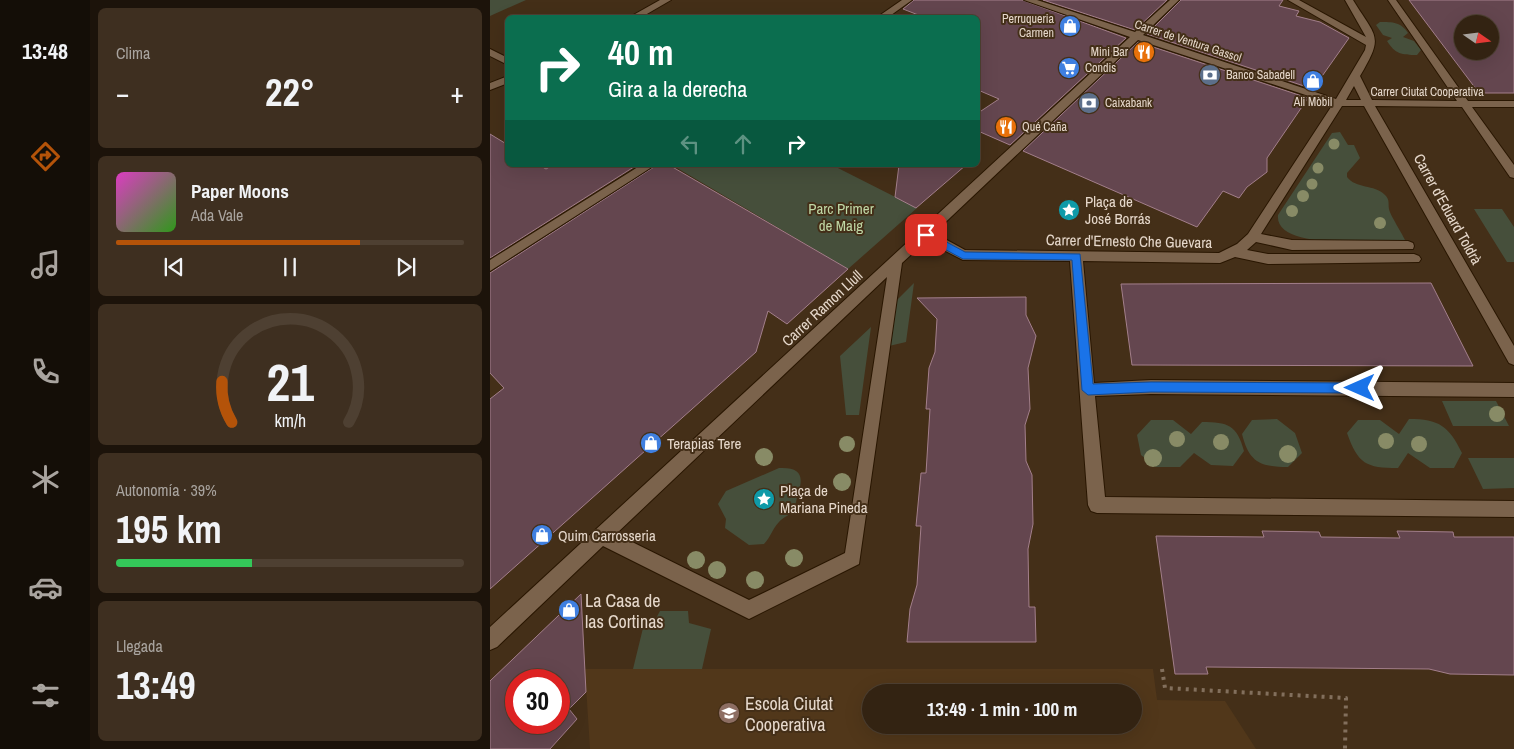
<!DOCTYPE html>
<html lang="es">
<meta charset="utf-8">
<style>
body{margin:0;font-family:"Archivo Narrow",sans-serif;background:#3e2f20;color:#f1f3f6;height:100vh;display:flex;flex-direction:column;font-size:19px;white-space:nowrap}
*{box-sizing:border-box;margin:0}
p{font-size:16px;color:#a9a49f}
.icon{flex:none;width:28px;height:28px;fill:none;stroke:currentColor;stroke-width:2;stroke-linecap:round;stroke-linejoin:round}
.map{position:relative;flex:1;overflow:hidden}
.side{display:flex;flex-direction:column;gap:8px;padding:8px;background:#1c130a;width:400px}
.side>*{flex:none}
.top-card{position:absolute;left:15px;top:15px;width:475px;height:152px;border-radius:8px;box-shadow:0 5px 20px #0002,0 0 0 1px #4e4032;background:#0b6e4f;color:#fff;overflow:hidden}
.needle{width:32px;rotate:104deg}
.buttons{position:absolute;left:964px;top:15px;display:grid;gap:10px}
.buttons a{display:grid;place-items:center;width:45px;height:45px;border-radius:50%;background:#332312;box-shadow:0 5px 20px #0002,0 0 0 1px #4e4032;font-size:25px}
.speed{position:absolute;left:15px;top:669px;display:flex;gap:10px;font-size:25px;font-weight:700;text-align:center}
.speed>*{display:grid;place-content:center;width:65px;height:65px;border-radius:50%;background:#332312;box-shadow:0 5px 20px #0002,0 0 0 1px #4e4032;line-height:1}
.speed .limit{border:8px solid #d22;background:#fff;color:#111}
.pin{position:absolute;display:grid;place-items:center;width:42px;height:42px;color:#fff;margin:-21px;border-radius:10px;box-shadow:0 2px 8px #0006}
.me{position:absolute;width:55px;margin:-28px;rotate:270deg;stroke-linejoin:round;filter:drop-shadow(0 0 4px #0008)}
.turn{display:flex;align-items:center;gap:18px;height:105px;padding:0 20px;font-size:22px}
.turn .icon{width:65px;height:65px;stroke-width:2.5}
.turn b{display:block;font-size:35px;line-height:42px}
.lanes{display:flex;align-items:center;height:48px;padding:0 20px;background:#0003;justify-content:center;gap:25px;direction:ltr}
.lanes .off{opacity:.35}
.big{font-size:38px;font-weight:700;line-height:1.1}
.side .card{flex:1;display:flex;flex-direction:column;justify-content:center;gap:8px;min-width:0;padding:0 18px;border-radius:8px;background:#3e2f20}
.side .dial{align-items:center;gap:0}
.dial svg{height:130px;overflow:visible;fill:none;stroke:#4e4032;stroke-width:7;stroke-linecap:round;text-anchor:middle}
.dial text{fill:#f1f3f6;stroke:none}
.song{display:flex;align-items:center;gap:15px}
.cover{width:60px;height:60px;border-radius:8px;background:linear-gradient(135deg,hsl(310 70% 55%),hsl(110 70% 35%))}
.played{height:5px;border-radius:2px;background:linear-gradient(90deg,#b45309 70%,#4e4032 70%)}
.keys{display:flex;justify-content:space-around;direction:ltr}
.heat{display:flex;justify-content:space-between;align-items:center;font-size:28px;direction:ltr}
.charge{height:8px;border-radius:4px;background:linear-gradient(90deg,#34c759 39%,#4e4032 0)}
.trip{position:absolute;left:372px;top:684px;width:280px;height:50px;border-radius:25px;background:#332312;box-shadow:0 5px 20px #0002,0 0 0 1px #4e4032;font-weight:700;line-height:50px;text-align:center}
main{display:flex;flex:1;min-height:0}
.tabs{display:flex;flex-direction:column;width:90px;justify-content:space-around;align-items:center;background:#140e07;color:#a9a49f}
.tabs .icon{width:35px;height:35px}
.tabs .active{color:#b45309}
.tabs b{font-size:22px;color:#f1f3f6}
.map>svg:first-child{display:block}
</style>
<main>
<nav class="tabs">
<b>13:48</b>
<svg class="icon active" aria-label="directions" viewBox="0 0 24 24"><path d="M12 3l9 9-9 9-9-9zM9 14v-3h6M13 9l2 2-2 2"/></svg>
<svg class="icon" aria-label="music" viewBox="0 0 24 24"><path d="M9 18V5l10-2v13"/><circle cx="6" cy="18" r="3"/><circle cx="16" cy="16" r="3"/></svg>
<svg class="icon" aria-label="phone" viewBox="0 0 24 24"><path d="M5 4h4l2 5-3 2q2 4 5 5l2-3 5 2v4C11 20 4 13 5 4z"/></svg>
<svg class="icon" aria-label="climate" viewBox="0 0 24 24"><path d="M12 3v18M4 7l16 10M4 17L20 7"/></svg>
<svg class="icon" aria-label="car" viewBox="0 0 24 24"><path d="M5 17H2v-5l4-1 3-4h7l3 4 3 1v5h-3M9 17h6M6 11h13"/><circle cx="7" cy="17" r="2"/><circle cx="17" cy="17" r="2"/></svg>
<svg class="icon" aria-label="filters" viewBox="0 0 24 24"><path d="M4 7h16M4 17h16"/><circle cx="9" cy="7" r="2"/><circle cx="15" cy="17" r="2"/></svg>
</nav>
<section class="side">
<div class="card"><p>Clima</p>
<div class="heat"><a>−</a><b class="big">22°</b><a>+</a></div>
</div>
<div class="card">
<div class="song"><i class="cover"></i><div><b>Paper Moons</b><p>Ada Vale</p></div></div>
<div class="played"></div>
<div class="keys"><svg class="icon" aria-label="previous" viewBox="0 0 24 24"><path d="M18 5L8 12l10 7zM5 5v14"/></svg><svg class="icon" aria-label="pause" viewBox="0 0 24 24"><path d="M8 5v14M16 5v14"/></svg><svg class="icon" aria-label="next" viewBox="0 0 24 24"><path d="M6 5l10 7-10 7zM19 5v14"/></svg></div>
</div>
<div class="card dial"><svg viewBox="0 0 100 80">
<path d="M14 69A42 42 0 1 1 86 69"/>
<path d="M14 69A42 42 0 0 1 8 44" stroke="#b45309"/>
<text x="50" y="56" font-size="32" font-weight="700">21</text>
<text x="50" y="72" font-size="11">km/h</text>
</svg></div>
<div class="card"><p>Autonomía · 39%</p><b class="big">195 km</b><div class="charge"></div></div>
<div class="card"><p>Llegada</p><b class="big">13:49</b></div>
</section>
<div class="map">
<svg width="1024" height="749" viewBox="0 0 1024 749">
<rect width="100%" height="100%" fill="#442f18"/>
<path fill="#51371a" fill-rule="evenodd" d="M95,669h568l4,31 68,1 31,48h-666zM381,692h263v33h-263z"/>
<path fill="#464f3b" d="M0,0h36l-36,16z
M890,22c13,0 21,0 28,11l-5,4 11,4 7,9 -4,5c-15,0 -22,-1 -30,-14l5,-3 -9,-3 -7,-10z
M850,132l8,13h6l6,13 -13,15v4c9,12 27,7 38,18 5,5 3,8 4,14 1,6 13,24 16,31 -23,0 -131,12 -127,-25l54,-82z
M182,165h160l85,43 -69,61z
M984,209h28l12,18v35h-7z
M424,283l-8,59 -17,4 4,-42z
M381,327l-12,88h-13l-6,-59z
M952,401h54l13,25h-56z
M787,419l18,14 7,20 -14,14c-28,0 -39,-5 -46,-33l10,-14z
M919,419c30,0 40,7 53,34l-8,15h-24l-22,-15 -10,15c-32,0 -40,-4 -51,-35l11,-13h22l19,14z
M661,420h22l18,14 11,-12c26,0 35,3 42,29l-11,15 -22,-1 -17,-12 -14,14h-24l-15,-12 -4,-20z
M978,458h46v30l-31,1z
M289,468c22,-1 25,8 19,26 -2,5 -2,11 -4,15 -3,6 -11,8 -15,13 -7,7 -8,15 -15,22l-15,1 -24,-17 1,-9 -8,-15 8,-13z
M170,611h28l1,12 22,6 -9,40h-69l11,-45 10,-2z"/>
<path fill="#64464f" stroke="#a37f8b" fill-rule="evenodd" d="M424,0h108l104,38 -116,107 -32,-14v-18l21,-14 -21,-9v-72h-52l-23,-9z
M553,0h124l-32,30z
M691,0h102l-4,6 20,5 -3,5 24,6 29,16 -36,51 -166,-55z
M919,0h105v93h-35zM972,24h28v27h-28z
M648,42l170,56 -41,60v14l-20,15 -8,11 -16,-7 -26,36 -174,-76z
M0,134l18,11v20h31l7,4 7,-4h84l-147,93z
M167,165h12l179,104 -61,55 -19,-13 -12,41 -266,237v-190l14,-11 -14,-15v-100z
M409,165h67l-50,43 -21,-11z
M941,283l42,83 -341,-1 -11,-81z
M536,297v18l10,21 -8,32 2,41 -5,16 1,36 6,14 1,49 -5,25 1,58h6l1,35h-129l3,-33 7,-24 4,-59h-5l5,-53h5l4,-64h-4l3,-41 6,-16 2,-33 -20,-21z
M772,531l57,1 2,5 79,1 -3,-7 56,1 1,5h60v138l-64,-1 -21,-5 -223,-2 2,7h-33l-19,-138 108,1z
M91,594l5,98 -17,17 8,10 -27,30h-60v-68zM26,680h43v42h-43z"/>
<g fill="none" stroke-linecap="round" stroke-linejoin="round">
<g stroke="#291601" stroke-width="2">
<path id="minor" d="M170,0h11l-31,18h-12z
M412,0h10l-25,18h-11z
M534,0h13l98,32 35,-32h9l-36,35 193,64 29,-49 1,-5 -78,-45h11l67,37 -21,-37h8c24,39 31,35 7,76l12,24 85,1 -69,-101h8l72,101h46v6h-42l42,58v13l-4,-1 -48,-70 -87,-1 139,240v19l-5,-2 -145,-257h-22l-81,128 31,6 116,1 5,2 1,3 -1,3 -121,1 -36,-8 -9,8 21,4h146l5,2 2,3 -2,3 -151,2 -33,-7 -15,6 -137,-2 11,122 57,-3 363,3v14l-363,-3 -56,2 10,101 409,4v16l-417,-4 -6,-2 -3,-6 -18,-244 -107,-1 -37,-19 -24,22 -43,301 -110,55 -146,-73 -106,101 -7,3v-23l640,-590zM648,40l195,64 -85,130 -11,10 -18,9 -254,-3 -31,-17zM864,86l7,14h-15zM397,277l-42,276 -96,47 -133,-66z
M0,49l18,9v7l-18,-9z
M18,76v7l-18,7v-7z
M151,165h14l-165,106v-11z"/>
</g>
<path stroke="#826f5c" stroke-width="4" stroke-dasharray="3 5" stroke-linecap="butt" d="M672,669l3,19 181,10 -1,51"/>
<use href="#minor" fill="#7b634c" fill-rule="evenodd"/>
</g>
<g fill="#888b66">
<circle cx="844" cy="144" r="5.5"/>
<circle cx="828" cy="168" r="5.5"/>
<circle cx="822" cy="184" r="5.5"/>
<circle cx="813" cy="196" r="6"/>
<circle cx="802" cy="211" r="6"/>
<circle cx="890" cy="223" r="6"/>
<circle cx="1007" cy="414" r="8"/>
<circle cx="687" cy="439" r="8"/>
<circle cx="896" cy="441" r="8"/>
<circle cx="731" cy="442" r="8"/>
<circle cx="357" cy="444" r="8"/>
<circle cx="929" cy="444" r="8"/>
<circle cx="798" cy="454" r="9"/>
<circle cx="274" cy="457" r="9"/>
<circle cx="663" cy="458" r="9"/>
<circle cx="352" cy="482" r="9"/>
<circle cx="304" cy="558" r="9"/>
<circle cx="206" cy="560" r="9"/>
<circle cx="227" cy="570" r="9"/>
<circle cx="265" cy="580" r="9"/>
</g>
<path fill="#1a73e8" stroke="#114b97" d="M436,231l39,21 115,2 13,130 58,-2 209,1 6,5 -6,5 -209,-1 -63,3 -6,-5 -10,-130 -109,-1 -41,-22 -1,-2z"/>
<defs>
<g id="shop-disc" transform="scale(1.125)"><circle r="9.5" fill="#3f7fe0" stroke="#442f18"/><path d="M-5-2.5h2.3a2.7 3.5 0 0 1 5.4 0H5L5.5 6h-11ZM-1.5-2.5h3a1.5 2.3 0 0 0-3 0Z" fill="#fff"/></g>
<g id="restaurant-disc" transform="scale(1.125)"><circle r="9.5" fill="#e8710a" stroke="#442f18"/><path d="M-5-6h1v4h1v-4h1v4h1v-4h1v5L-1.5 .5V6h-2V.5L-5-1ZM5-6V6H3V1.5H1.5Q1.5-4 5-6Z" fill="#fff"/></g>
<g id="supermarket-disc" transform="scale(1.125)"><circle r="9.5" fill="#3f7fe0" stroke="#442f18"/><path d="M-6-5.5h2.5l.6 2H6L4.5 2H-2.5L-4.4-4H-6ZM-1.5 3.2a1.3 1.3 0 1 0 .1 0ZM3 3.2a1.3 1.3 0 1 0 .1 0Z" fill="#fff"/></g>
<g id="bank-disc" transform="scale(1.125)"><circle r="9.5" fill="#5c6f8a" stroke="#442f18"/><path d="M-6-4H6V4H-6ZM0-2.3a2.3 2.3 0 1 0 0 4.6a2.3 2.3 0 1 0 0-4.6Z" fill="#fff"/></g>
<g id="sight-disc" transform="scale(1.125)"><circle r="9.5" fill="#0f9aa8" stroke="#442f18"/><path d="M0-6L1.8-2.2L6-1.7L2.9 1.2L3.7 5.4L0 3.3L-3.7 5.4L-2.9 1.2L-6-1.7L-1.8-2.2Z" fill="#fff"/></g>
<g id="school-disc" transform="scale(1.125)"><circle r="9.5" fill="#8d6e63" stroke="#442f18"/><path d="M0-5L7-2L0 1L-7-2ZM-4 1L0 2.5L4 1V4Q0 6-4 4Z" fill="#fff"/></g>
</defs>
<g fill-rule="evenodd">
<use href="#shop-disc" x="580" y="26"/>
<use href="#restaurant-disc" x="654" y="52"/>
<use href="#supermarket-disc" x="579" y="68"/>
<use href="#bank-disc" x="720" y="75"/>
<use href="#shop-disc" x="823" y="81"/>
<use href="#bank-disc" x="599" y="103"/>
<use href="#restaurant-disc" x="516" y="127"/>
<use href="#sight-disc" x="579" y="210"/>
<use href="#shop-disc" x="161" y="443"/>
<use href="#sight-disc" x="274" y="499"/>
<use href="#shop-disc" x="52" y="535"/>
<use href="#shop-disc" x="79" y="610"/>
<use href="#school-disc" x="239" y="713"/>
</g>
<g text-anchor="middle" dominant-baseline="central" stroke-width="4" stroke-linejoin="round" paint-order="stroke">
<g font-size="12" fill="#e6d8cb" stroke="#442f18" text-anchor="start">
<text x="564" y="19" text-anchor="end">Perruqueria<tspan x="564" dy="14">Carmen</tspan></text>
<text x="638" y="52" text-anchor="end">Mini Bar</text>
<text x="595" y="68">Condis</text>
<text x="736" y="75">Banco Sabadell</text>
<text x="823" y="102" text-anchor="middle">Ali Mòbil</text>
<text x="615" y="103">Caixabank</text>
<text x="532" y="127">Qué Caña</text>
</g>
<g font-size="12" fill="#e6d8cb" stroke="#442f18">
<text transform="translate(698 41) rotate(18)">Carrer de Ventura Gassol</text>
<text x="937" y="92">Carrer Ciutat Cooperativa</text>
</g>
<g font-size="15" fill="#e6d8cb" stroke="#442f18" text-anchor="start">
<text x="595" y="201">Plaça de<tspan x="595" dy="17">José Borrás</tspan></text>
<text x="177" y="443">Terapias Tere</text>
<text x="290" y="490">Plaça de<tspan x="290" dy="17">Mariana Pineda</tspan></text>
<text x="68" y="535">Quim Carrosseria</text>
</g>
<g font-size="15" fill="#bfd7a5" stroke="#442f18">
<text x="351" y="208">Parc Primer<tspan x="351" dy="17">de Maig</tspan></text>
</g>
<g font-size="15" fill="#e6d8cb" stroke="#442f18">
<text transform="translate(958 209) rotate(61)">Carrer d'Eduard Toldrà</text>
<text transform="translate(639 241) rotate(1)">Carrer d'Ernesto Che Guevara</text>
<text transform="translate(332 308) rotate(-43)">Carrer Ramon Llull</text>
</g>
<g font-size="18" fill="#e6d8cb" stroke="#442f18" text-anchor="start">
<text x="95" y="600">La Casa de<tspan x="95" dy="21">las Cortinas</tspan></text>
<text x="255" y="703">Escola Ciutat<tspan x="255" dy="21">Cooperativa</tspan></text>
</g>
</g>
</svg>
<div class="buttons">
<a><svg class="needle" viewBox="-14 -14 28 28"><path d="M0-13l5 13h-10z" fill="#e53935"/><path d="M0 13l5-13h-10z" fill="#a9a49f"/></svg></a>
</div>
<div class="speed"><div class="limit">30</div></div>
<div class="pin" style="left:436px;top:235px;background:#d93025"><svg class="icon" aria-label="arrive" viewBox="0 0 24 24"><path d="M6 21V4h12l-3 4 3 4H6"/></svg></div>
<svg class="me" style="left:870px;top:388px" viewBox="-20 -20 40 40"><path d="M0-17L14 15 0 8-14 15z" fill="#1a73e8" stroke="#fff" stroke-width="4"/></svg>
<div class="trip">13:49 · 1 min · 100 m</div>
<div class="top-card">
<div class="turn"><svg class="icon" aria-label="right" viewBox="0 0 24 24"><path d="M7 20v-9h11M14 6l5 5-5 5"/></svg><div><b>40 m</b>Gira a la derecha</div></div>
<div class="lanes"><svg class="icon off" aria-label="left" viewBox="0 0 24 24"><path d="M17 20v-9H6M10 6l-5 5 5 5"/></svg><svg class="icon off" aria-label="ahead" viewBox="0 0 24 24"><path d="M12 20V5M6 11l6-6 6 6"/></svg><svg class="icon" aria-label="right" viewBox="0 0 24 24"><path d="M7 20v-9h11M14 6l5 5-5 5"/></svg></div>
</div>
</div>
</main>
